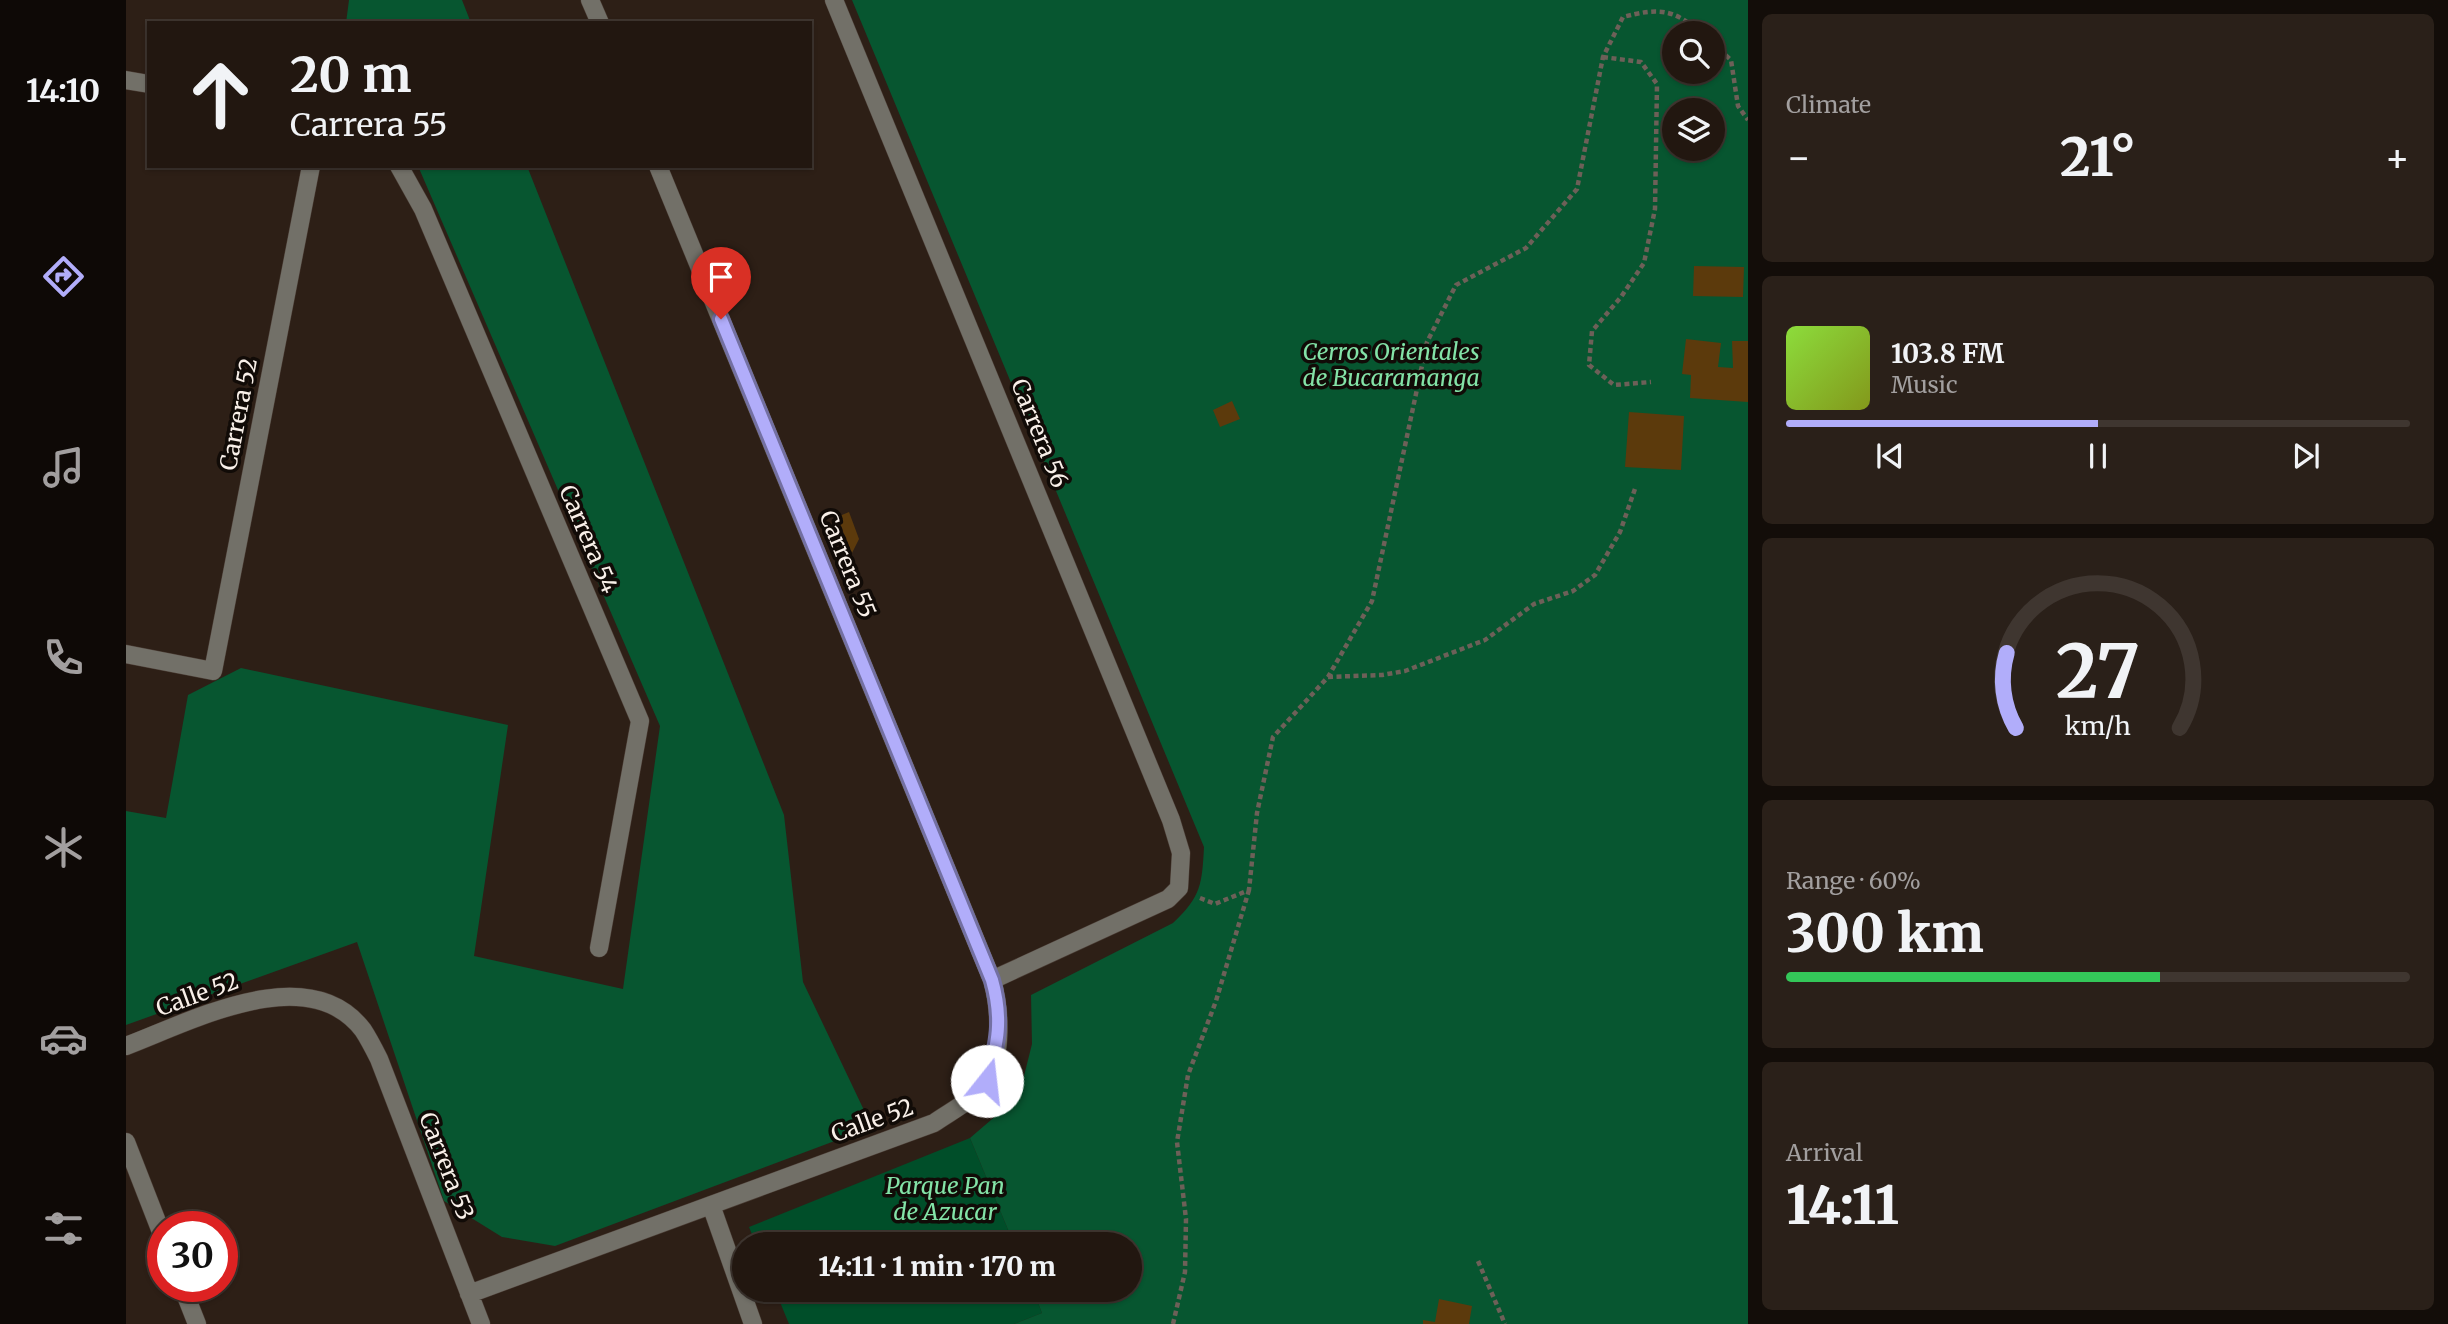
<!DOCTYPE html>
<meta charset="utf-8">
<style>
body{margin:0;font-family:Merriweather,serif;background:#2a2019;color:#f1f3f6;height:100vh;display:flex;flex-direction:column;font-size:26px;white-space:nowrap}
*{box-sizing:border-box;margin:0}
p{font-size:23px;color:#a29f9f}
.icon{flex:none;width:38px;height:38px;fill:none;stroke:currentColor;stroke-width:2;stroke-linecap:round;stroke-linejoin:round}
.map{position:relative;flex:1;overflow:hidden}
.details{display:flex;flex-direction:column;gap:14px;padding:14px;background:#130d09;width:700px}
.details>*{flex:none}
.banner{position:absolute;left:21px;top:21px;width:665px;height:147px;border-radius:0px;box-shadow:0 2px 5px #0004,0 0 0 2px #3f3630;background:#221710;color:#f1f3f6;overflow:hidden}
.tools{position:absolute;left:1536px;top:21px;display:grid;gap:14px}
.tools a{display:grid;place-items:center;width:63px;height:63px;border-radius:50%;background:#221710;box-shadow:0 2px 5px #0004,0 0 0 2px #3f3630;font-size:35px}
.speed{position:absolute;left:21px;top:1211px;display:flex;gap:14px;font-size:35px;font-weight:700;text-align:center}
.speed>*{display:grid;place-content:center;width:91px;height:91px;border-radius:50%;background:#221710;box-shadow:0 2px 5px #0004,0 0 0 2px #3f3630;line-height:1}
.speed .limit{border:10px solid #d22;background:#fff;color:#111}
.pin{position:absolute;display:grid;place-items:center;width:60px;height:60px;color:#fff;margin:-72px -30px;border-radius:50% 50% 50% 0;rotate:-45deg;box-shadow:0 0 7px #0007}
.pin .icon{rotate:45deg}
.me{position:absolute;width:77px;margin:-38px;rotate:16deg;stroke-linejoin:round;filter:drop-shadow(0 0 5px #0008)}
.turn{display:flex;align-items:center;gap:24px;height:147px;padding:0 28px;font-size:32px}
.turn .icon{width:91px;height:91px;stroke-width:2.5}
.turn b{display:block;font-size:49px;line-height:60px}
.big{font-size:52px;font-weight:800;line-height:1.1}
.details .tile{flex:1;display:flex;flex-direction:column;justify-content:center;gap:10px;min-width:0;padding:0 24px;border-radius:10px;background:#2a2019}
.details .dial{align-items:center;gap:0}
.dial svg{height:182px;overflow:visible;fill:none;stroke:#3f3630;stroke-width:7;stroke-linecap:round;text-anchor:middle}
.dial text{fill:#f1f3f6;stroke:none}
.song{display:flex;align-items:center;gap:21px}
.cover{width:84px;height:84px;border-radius:10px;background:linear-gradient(135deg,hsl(90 70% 55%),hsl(70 70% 35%))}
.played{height:7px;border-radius:4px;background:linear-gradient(90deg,#b1adfa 50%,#3f3630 50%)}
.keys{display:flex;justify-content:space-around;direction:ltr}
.heat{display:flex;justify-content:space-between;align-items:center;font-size:38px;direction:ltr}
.charge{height:10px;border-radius:5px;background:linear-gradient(90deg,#34c759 60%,#3f3630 0)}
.trip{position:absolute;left:606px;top:1232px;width:410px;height:70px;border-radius:35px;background:#221710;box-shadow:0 2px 5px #0004,0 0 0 2px #3f3630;font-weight:800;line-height:70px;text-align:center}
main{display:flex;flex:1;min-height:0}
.tab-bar{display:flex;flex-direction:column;width:126px;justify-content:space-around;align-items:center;background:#0e0906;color:#a29f9f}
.tab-bar .icon{width:49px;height:49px}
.tab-bar .selected{color:#b1adfa}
.tab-bar b{font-size:32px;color:#f1f3f6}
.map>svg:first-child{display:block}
</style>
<main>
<nav class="tab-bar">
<b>14:10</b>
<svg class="icon selected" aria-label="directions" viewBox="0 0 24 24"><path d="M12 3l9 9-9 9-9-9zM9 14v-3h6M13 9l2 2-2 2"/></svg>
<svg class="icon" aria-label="music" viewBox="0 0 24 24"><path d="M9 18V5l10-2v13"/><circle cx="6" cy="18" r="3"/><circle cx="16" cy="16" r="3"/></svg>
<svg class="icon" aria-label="phone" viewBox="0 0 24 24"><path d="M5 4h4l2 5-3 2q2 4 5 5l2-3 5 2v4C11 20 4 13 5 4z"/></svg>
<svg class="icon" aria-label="climate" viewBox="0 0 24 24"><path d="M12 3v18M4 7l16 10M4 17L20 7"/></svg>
<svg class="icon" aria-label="car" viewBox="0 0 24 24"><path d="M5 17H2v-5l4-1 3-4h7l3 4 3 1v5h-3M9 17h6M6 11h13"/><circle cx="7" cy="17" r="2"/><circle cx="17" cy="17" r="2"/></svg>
<svg class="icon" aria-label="filters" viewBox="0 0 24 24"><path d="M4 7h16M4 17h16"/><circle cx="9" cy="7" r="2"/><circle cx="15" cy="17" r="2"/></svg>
</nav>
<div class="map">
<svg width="1622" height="1324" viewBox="0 0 1622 1324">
<rect width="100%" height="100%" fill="#2d1f16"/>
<path fill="#004e29" d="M844,1138l44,106h-258l-7,-17z
M649,1290h258l9,23 -28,11h-225z"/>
<path fill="#075630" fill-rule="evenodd" d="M223,0h113l9,23h-125z
M726,0h896v1324h-734l28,-11 -9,-23h96v-46h-115l-44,-106 49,-42 13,-52 -1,-49 142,-72c28,-26 29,-39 31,-76zM1549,33h38v39h-38zM1549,110h38v39h-38z
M292,166h109l257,649 19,167 69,145 -317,119 -53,-9 -58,-36 -87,-259 -231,83v-214l40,7 22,-123 53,-27 267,57 -34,231 149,33 37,-263z"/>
<path fill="#5c3a0c" d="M1568,266l50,1 -1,30 -50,-1z
M1560,339l35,4 -3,24 15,1 -1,-27h16v61l-58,-4 1,-23 -9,-1z
M1106,401l8,18 -20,8 -7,-17z
M1503,412l55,4 -3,54 -56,-3z
M723,512l10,27 -7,14 -15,-36z
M1313,1299l33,7 -3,18h-46v-4l12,2z"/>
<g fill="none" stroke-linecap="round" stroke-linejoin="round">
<g stroke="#4a3c34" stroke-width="19">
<path id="minor" d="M464,0l10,23
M708,0l337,820 10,33 -2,35 -11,11 -176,81
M0,80l23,4
M273,166l24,43 217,512 -41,227
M0,654l87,17 98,-505
M0,1046c64,-24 182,-88 237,-16 6,9 11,19 16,29l102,265
M0,1142l37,95
M585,1205l42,119
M56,1286l15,38
M343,1294l465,-171c17,-12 40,-23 52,-41 17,-26 14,-74 6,-102l-334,-814"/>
</g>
<path stroke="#6d6058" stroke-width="4.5" stroke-dasharray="5 3.5" stroke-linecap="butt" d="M1587,44l18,16 7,46 10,14
M1477,57l38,5 16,22 -2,125 -11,54 -23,34 -29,34 -3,34 25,20 37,-3
M1202,677l54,-2 23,-4 80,-31 49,-36 39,-13 22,-16 25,-43 16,-46
M1074,898l15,6 34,-14 8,-77 16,-76 55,-60 44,-76 55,-259 29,-57 70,-37 51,-59 26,-132 20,-40c35,-9 50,-9 78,16
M1352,1261l27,63
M1047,1324l12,-52 1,-53 -9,-77 11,-67 28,-74 33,-111"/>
<use href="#minor" stroke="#727068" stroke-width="18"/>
</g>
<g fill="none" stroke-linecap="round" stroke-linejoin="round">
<g stroke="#7370a2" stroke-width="18">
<path id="route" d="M595,319l271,661c11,39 6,63 -5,101"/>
</g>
<use href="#route" stroke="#b1adfa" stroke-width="12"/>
</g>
<g text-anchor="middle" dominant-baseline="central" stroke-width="7" stroke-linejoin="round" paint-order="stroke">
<g font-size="23" font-style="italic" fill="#83e3a7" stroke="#110b07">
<text x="1265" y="351">Cerros Orientales<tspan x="1265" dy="26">de Bucaramanga</tspan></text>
<text x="819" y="1185">Parque Pan<tspan x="819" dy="26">de Azucar</tspan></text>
</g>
<g font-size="23" fill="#f9f0e9" stroke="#110b07">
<text transform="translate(112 414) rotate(-79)">Carrera 52</text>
<text transform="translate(914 433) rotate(68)">Carrera 56</text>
<text transform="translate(463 539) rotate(67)">Carrera 54</text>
<text transform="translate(722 564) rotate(68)">Carrera 55</text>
<text transform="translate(71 994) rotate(-20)">Calle 52</text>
<text transform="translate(746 1120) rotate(-20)">Calle 52</text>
<text transform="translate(321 1166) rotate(69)">Carrera 53</text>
</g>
</g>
</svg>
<div class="tools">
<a><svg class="icon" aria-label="search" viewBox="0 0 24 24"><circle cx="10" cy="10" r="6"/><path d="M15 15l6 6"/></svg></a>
<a><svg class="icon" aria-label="layers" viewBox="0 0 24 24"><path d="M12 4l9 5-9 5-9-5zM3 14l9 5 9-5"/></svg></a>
</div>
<div class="speed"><div class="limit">30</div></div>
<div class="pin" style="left:595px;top:319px;background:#d93025"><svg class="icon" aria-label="arrive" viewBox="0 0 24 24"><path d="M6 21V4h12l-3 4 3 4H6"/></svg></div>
<svg class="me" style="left:861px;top:1081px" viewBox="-20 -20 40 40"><circle r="19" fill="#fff"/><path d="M0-13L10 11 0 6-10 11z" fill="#b1adfa"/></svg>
<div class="trip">14:11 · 1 min · 170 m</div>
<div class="banner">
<div class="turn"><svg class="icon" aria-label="ahead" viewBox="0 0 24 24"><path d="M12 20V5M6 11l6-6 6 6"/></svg><div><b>20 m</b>Carrera 55</div></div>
</div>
</div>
<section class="details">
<div class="tile"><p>Climate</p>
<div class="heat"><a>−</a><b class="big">21°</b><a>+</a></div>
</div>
<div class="tile">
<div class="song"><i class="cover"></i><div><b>103.8 FM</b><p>Music</p></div></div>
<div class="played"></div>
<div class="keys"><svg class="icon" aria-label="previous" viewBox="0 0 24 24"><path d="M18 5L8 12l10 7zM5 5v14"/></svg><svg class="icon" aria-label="pause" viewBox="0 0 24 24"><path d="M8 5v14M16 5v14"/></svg><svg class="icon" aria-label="next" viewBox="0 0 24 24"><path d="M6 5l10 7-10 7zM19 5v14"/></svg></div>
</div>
<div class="tile dial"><svg viewBox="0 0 100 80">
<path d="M14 69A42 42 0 1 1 86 69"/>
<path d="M14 69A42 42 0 0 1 10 36" stroke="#b1adfa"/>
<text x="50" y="56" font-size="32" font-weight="700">27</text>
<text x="50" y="72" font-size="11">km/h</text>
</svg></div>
<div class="tile"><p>Range · 60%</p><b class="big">300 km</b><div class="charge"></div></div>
<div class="tile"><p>Arrival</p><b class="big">14:11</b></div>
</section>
</main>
